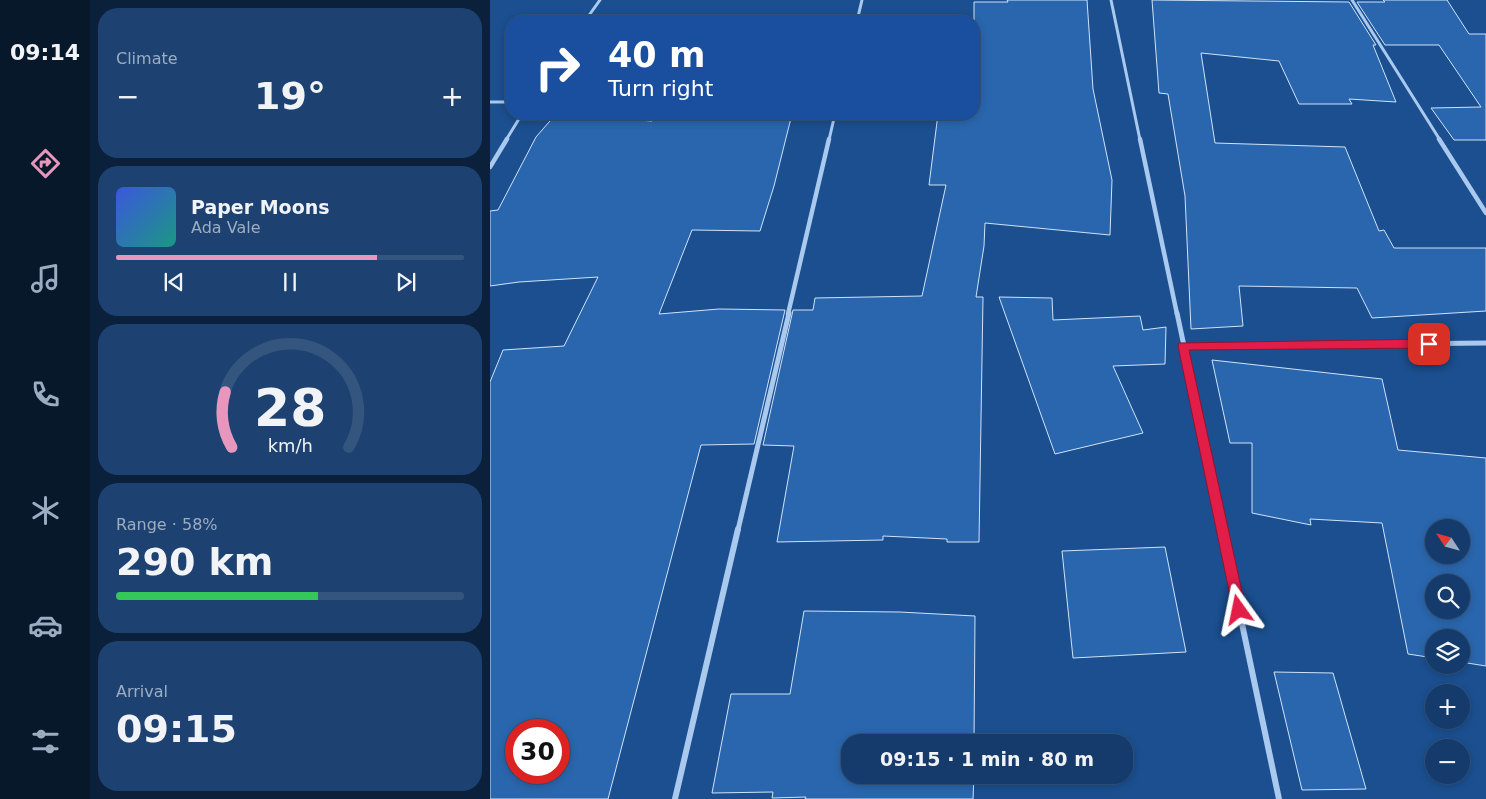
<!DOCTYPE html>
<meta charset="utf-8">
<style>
body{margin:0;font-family:"DejaVu Sans",sans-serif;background:#1d4271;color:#f1f3f6;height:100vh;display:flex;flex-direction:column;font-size:19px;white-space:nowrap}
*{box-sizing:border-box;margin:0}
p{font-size:16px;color:#9dadc1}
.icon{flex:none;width:28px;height:28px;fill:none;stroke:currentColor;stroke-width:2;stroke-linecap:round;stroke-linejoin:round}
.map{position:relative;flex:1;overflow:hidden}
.drawer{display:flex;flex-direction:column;gap:8px;padding:8px;background:#0b203b;width:400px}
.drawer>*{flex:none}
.guide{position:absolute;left:15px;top:15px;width:475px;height:105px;border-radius:20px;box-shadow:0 2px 8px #0003,0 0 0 1px #33557e;background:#1a4fa0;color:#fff;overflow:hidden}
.needle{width:32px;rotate:306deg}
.fabs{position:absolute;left:935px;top:519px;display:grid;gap:10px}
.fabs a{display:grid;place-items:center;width:45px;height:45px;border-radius:50%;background:#143b6b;box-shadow:0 2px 8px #0003,0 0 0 1px #33557e;font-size:25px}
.speed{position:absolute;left:15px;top:719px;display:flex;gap:10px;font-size:25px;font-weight:700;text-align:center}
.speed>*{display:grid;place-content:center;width:65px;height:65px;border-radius:50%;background:#143b6b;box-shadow:0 2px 8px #0003,0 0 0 1px #33557e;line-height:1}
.speed .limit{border:8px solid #d22;background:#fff;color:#111}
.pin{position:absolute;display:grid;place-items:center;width:42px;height:42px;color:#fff;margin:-21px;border-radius:10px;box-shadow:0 2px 8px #0006}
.me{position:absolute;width:55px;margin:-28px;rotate:348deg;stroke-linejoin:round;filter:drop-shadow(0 0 4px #0008)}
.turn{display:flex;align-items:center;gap:18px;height:105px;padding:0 20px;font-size:22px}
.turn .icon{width:65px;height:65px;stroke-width:2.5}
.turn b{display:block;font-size:35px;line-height:42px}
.big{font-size:38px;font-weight:700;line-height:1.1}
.drawer .tile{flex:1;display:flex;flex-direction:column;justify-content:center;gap:8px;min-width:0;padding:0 18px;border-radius:20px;background:#1d4271}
.drawer .dial{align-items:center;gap:0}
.dial svg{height:130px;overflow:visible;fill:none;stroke:#33557e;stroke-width:7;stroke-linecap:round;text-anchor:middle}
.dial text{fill:#f1f3f6;stroke:none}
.song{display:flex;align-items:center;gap:15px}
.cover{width:60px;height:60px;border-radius:8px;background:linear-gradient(135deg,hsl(230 70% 55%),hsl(170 70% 35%))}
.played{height:5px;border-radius:2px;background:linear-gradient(90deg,#e797bd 75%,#33557e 75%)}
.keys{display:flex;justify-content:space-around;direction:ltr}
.heat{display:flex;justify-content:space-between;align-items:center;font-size:28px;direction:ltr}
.charge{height:8px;border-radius:4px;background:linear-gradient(90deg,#34c759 58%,#33557e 0)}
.trip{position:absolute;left:351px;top:734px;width:292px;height:50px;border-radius:20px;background:#143b6b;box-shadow:0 2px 8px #0003,0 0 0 1px #33557e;font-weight:700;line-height:50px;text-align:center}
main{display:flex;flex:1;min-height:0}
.tab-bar{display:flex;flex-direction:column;width:90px;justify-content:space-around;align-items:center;background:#08182b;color:#9dadc1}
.tab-bar .icon{width:35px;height:35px}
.tab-bar .active{color:#e797bd}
.tab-bar b{font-size:22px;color:#f1f3f6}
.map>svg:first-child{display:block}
</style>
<main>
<nav class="tab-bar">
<b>09:14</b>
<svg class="icon active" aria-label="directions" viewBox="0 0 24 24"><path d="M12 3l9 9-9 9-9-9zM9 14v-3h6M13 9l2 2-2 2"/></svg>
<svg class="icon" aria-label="music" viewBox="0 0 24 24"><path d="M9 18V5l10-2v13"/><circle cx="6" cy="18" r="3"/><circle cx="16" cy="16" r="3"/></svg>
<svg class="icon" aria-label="phone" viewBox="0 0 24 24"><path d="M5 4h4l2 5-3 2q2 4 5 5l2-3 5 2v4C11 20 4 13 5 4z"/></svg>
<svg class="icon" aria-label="climate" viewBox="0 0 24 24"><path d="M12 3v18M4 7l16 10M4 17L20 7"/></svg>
<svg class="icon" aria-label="car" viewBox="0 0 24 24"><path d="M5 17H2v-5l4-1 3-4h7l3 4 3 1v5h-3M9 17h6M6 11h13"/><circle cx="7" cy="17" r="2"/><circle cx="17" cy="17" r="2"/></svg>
<svg class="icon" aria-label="filters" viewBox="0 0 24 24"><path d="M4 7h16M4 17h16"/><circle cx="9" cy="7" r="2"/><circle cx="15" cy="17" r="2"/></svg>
</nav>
<section class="drawer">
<div class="tile"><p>Climate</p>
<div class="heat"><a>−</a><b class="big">19°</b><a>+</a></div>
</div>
<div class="tile">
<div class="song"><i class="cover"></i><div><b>Paper Moons</b><p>Ada Vale</p></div></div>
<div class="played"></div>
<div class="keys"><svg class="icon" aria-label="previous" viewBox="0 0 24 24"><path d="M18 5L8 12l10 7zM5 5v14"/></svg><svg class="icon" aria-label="pause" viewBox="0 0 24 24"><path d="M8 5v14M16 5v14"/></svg><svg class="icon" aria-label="next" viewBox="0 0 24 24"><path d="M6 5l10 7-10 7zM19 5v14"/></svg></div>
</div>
<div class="tile dial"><svg viewBox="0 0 100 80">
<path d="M14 69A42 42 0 1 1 86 69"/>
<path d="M14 69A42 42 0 0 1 10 35" stroke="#e797bd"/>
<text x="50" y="56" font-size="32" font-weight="700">28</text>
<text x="50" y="72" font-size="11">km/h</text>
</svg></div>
<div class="tile"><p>Range · 58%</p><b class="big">290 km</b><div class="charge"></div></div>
<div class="tile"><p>Arrival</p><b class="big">09:15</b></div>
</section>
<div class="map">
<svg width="996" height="799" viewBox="0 0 996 799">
<rect width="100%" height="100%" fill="#1b4f8f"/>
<path fill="#2a66ad" stroke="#cfe3fa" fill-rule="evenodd" d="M517,0h80l6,89 19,91 -2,55 -125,-12 -1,23 -8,51h7l-4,245h-32v-3l-64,-3v4l-106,2 17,-96 -31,-1 30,-135h20l2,-12 107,-2 24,-111h-17l9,-71h36v-112h34z
M662,0l197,2 27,43h-3l23,57 -47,-3 3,5h-53l-20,-43 -78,-8 14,90 130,4 34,84 5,-1 10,18h92v63l-114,7 -15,-30 -118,-2 4,40 -52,3 -6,-133 -17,-102 -9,-1z
M893,0h64l22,34h17v106h-32l-23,-32 50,-1 -42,-62h-54l-28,-43h28z
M66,114l96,7 5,-7h135l-18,72 -14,45 -68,-1 -33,84 60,-5 66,1 -31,134 -53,1 -93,354h-118v-417l13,-32 61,-4 34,-69 -79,5 -29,4v-75l8,-1 38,-73zM26,730h43v42h-43z
M509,297l53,1 1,22 87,-4 3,14 23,-3 -1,37 -52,2 30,67 -88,21z
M722,360l170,19 16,71 88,8v208l-25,-4v-24h-27v20l-26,-4 -26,-131 -72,-4 1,6 -59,-12v-70h-22zM944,528h27v27h-27zM944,582h27v28h-27z
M675,547l21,105 -113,6 -11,-107z
M314,611l96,1 75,4 -1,126h-124v33h124l-1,24h-168l1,-2 -34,1 1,-6 -61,1 19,-99h59z
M784,672l59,1 33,116 -64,1z"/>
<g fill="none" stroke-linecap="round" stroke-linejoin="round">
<path stroke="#a9c9ee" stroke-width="3" d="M621,0l29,140
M862,0l88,140
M95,21l15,-21
M367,21l5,-21
M0,102h21
M16,140l16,-26
M339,140l6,-26"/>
<path stroke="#a9c9ee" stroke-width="4.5" d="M650,139l37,175
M949,139l47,74
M0,167l17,-28
M298,314l41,-175"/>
<path stroke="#a9c9ee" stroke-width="5" d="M687,313l46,217
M693,346l303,-3
M248,530l51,-217"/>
<path stroke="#a9c9ee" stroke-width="6" d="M732,529l57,270
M185,799l63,-270"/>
</g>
<path fill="#e11d48" stroke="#92132f" d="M939,339l6,5 -6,4 -240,2 57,260 -2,5 -5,2 -5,-2 -56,-269 1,-3z"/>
</svg>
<div class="fabs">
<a><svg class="needle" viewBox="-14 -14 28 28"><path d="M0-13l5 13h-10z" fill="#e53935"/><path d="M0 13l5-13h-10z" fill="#9dadc1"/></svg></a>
<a><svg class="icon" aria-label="search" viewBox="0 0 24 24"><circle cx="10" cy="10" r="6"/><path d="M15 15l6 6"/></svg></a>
<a><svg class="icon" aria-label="layers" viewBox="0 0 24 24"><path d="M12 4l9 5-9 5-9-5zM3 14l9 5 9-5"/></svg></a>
<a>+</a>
<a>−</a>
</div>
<div class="speed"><div class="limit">30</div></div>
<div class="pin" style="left:939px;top:344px;background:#d93025"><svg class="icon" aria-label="arrive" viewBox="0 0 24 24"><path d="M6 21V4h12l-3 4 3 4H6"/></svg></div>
<svg class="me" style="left:749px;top:610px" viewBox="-20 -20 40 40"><path d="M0-17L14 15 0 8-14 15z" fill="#e11d48" stroke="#fff" stroke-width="4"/></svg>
<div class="trip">09:15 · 1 min · 80 m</div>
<div class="guide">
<div class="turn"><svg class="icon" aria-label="right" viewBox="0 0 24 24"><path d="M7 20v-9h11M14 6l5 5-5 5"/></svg><div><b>40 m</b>Turn right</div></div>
</div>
</div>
</main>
